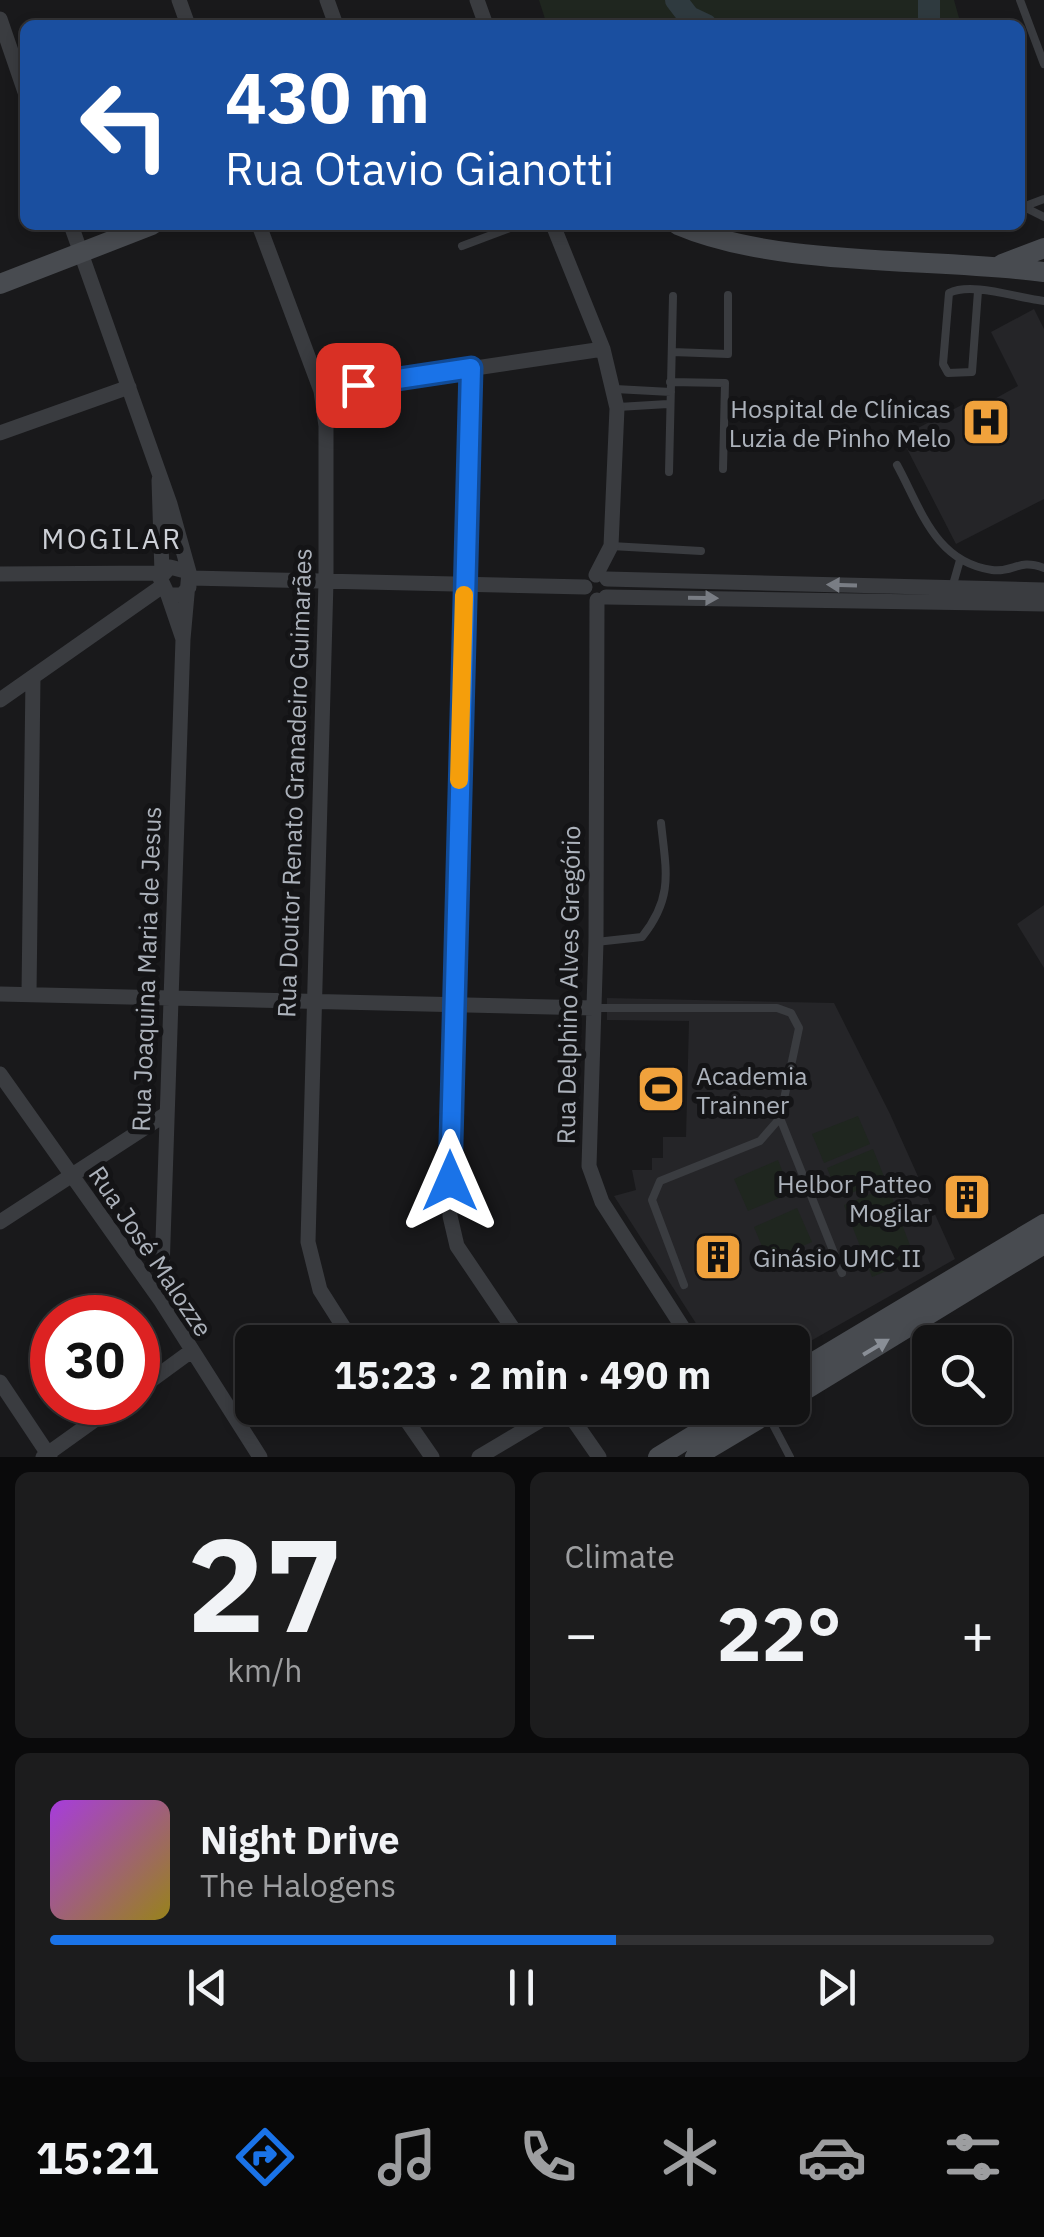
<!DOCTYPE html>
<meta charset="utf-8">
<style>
body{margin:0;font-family:"IBM Plex Sans",sans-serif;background:#1c1c1d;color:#f1f3f6;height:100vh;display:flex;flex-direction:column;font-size:38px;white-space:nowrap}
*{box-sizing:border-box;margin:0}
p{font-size:32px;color:#9d9ea0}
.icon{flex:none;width:55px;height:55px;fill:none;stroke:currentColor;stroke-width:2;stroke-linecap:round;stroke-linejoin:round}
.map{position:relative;height:1457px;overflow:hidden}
.side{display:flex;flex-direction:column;gap:15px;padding:15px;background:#0a0a0b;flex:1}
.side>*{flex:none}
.hud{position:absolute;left:20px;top:20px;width:1005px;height:210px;border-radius:15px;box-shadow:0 5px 15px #0003,0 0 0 2px #323234;background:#1a4fa0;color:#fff;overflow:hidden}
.controls{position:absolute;left:912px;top:1325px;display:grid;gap:20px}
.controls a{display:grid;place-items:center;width:100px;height:100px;border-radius:15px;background:#131314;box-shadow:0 5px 15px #0003,0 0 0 2px #323234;font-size:50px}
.speed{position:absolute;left:30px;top:1295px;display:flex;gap:20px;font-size:50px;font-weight:700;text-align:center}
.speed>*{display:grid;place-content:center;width:130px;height:130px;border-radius:50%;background:#131314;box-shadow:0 5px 15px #0003,0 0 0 2px #323234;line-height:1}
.speed .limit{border:15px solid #d22;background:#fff;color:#111}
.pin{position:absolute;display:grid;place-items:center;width:85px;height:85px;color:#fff;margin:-42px;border-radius:20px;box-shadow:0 5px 15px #0006}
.me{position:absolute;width:110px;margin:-55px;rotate:0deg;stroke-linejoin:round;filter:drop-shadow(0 0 8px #0008)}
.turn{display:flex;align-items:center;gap:35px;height:210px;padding:0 40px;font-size:45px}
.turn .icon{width:130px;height:130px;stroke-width:2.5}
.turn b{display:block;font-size:70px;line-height:85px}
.big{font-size:75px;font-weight:700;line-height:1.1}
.side .widget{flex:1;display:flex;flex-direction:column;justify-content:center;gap:15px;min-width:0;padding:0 35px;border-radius:15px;background:#1c1c1d}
.side .dial{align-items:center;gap:0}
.dial b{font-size:130px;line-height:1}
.song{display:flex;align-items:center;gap:30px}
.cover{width:120px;height:120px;border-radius:15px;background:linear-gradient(135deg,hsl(280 70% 55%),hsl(50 70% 35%))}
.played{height:10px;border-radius:5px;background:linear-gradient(90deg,#1a73e8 60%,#323234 60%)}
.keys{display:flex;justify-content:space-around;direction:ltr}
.heat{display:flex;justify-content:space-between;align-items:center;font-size:55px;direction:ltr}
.side .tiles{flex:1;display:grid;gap:15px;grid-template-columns:1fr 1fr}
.widget:last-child{grid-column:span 2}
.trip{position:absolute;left:235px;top:1325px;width:575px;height:100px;border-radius:15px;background:#131314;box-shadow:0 5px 15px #0003,0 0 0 2px #323234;font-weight:700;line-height:100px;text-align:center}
.menu{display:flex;height:160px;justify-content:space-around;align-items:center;background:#080808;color:#9d9ea0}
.menu .icon{width:70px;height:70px}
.menu .on{color:#1a73e8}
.menu b{font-size:45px;color:#f1f3f6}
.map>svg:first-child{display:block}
</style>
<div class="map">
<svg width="1044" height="1457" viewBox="0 0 1044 1457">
<rect width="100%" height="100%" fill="#19191b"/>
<path fill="#252528" d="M1034,309l10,20v170l-88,45 -55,-107 72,-38 5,9 40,-22 -27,-54z
M1044,905v63l-27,-44z
M607,998l227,5 56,111 65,145 -162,92 -1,-9h-84l-94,-146 22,-6 -4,-20h20v-12h11v-21h23l3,-116 -82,-1z"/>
<path fill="#1f261f" d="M539,0h415l7,25h-414z
M858,1116l12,28 -46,19 -12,-29z
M873,1149l12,30 -46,19 -12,-30z
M778,1160l13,33 -43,18 -14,-32z
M888,1187l27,72 -43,18 -28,-72z
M797,1208l15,34 -44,19 -14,-34z"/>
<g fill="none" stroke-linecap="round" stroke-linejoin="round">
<path stroke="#2f3a3f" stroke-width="22" d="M676,0l13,17 17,8
M929,25v-25"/>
<path stroke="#3a3c40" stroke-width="8" d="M1020,0l24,64
M1024,207l20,10
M1020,208l24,-9
M462,246l56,-21
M978,291l-6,81 -24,1 -5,-9 6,-71c22,-11 65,4 89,7l6,1
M672,352l56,2v-59
M670,382l55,1 -2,86
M615,389l56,3
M618,407l50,-3
M897,465c24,44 38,97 95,105 22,3 26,-12 52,-2
M669,472l4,-176
M611,546l90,5
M952,588l8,-28
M596,942l46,-5c32,-40 24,-66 19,-114
M594,1008h183l14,5 8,15 -19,90 62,155
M684,1285l-32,-85 8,-19 100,-40 20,-23
M769,1417l21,40"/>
<path stroke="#3a3c40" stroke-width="15" d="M179,0l9,25
M327,0l9,25
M477,0l9,25
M0,19l25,73
M71,225l99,279 19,68
M259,225l62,166 5,35v155l-18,661 12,48 33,52
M553,225l50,124 14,59 -6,138 -15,29
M471,368l-19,637 -2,211 7,30 65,96
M321,391l282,-42
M0,433l129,-46
M0,574l162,-1 -3,-93
M190,578l395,9
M607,579l437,11
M168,595l15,44 6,-67 -19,-5 -10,11 8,17h14l7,-8
M606,597l438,7
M597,600l-1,342 -7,224 13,36 90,140
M0,700l161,-113
M0,994l594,14
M29,994l4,-317
M0,1074l161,227 99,156
M0,1222l166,-108
M161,1301l22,-662
M665,1342l19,-11
M0,1382l50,75
M138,1390l52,-38
M398,1408l34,49
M565,1408l34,49
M43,1457l77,-55
M479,1457l82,-49"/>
<path stroke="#484b50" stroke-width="20" d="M678,225c101,43 255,32 366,47
M1002,264l42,-16
M0,284l152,-59
M792,1375l252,-151
M792,1398l252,-154
M658,1457l80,-49
M695,1457l82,-49"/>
</g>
<defs><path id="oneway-solid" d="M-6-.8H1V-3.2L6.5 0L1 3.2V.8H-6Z" transform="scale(2.5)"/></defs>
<g fill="#797d84">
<use href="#oneway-solid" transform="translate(842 585) rotate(-178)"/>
<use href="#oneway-solid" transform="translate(703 598) rotate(1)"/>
</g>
<use fill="#898e96" href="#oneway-solid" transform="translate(876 1347) rotate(-31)"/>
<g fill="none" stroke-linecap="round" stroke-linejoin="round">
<g stroke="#114b97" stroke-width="25">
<path id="route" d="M358,385l113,-17 -21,813"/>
</g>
<use href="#route" stroke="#1a73e8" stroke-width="18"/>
<path stroke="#f59e0b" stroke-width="18" d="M459,780l5,-185"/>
</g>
<defs>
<g id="hospital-square" transform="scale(2.5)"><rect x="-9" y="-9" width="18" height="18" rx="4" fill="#f1a23c" stroke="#141416"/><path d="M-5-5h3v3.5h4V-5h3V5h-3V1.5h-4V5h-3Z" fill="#111"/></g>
<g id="stadium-square" transform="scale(2.5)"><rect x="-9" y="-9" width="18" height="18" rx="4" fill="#f1a23c" stroke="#141416"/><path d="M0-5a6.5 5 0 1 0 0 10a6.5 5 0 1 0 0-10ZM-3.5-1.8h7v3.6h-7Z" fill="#111"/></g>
<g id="building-square" transform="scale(2.5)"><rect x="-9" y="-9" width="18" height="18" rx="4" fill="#f1a23c" stroke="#141416"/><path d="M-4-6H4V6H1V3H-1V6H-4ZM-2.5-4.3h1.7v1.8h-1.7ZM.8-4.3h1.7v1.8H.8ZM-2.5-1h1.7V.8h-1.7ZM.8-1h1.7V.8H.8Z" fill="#111"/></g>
</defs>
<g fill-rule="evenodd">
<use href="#hospital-square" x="986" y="422"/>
<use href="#stadium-square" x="661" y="1089"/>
<use href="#building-square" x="967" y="1197"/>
<use href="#building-square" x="718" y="1257"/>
</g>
<g text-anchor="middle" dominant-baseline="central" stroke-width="10" stroke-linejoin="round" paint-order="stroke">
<g font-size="25" fill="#acb2bb" stroke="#141416" text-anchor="end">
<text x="951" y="408">Hospital de Clínicas<tspan x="951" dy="29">Luzia de Pinho Melo</tspan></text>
<text x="696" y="1075" text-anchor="start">Academia<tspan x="696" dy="29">Trainner</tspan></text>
<text x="932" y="1183">Helbor Patteo<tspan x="932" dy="29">Mogilar</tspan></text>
<text x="753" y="1257" text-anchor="start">Ginásio UMC II</text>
</g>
<g font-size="25" fill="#acb2bb" stroke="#141416">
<text transform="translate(294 783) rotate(-88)">Rua Doutor Renato Granadeiro Guimarães</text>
<text transform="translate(146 969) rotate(-88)">Rua Joaquina Maria de Jesus</text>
<text transform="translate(568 985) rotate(-89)">Rua Delphino Alves Gregório</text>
<text transform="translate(151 1251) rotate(56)">Rua José Malozze</text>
</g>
<g font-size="28" letter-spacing="2.5" fill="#cdd0d7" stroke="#141416">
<text x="112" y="538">MOGILAR</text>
</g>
</g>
</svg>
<div class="controls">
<a><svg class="icon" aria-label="search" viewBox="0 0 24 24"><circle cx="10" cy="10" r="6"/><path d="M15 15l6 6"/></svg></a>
</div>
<div class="speed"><div class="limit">30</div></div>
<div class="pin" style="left:358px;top:385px;background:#d93025"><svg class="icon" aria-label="arrive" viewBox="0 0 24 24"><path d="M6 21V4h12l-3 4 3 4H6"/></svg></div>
<svg class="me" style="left:450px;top:1181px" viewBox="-20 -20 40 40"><path d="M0-17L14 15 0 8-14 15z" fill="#1a73e8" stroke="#fff" stroke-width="4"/></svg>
<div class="trip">15:23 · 2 min · 490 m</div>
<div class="hud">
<div class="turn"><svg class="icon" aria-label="left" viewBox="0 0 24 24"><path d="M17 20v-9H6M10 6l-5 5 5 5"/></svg><div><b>430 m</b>Rua Otavio Gianotti</div></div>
</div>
</div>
<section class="side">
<div class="tiles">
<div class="widget dial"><b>27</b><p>km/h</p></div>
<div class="widget"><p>Climate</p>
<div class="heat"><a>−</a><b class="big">22°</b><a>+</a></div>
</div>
<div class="widget">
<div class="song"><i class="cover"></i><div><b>Night Drive</b><p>The Halogens</p></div></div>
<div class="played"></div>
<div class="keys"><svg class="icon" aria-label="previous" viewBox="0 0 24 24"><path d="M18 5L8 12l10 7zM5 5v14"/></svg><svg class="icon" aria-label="pause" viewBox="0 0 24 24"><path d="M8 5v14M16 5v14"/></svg><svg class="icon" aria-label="next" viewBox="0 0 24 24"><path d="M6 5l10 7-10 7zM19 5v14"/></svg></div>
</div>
</div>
</section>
<nav class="menu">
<b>15:21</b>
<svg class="icon on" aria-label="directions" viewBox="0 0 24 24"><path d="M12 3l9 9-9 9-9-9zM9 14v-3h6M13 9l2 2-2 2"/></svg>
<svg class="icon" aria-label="music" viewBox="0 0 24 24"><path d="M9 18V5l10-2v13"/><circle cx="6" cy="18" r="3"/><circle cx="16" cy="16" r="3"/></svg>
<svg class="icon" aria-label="phone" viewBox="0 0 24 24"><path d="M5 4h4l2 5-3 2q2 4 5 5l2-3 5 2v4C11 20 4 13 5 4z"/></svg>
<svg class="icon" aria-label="climate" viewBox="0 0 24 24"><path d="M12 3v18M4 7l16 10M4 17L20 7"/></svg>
<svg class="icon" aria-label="car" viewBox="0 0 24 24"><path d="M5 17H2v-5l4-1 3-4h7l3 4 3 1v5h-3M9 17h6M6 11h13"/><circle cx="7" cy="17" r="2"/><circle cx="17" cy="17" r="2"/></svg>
<svg class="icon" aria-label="filters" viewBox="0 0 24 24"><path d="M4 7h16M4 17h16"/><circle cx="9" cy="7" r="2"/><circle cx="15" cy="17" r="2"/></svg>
</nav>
